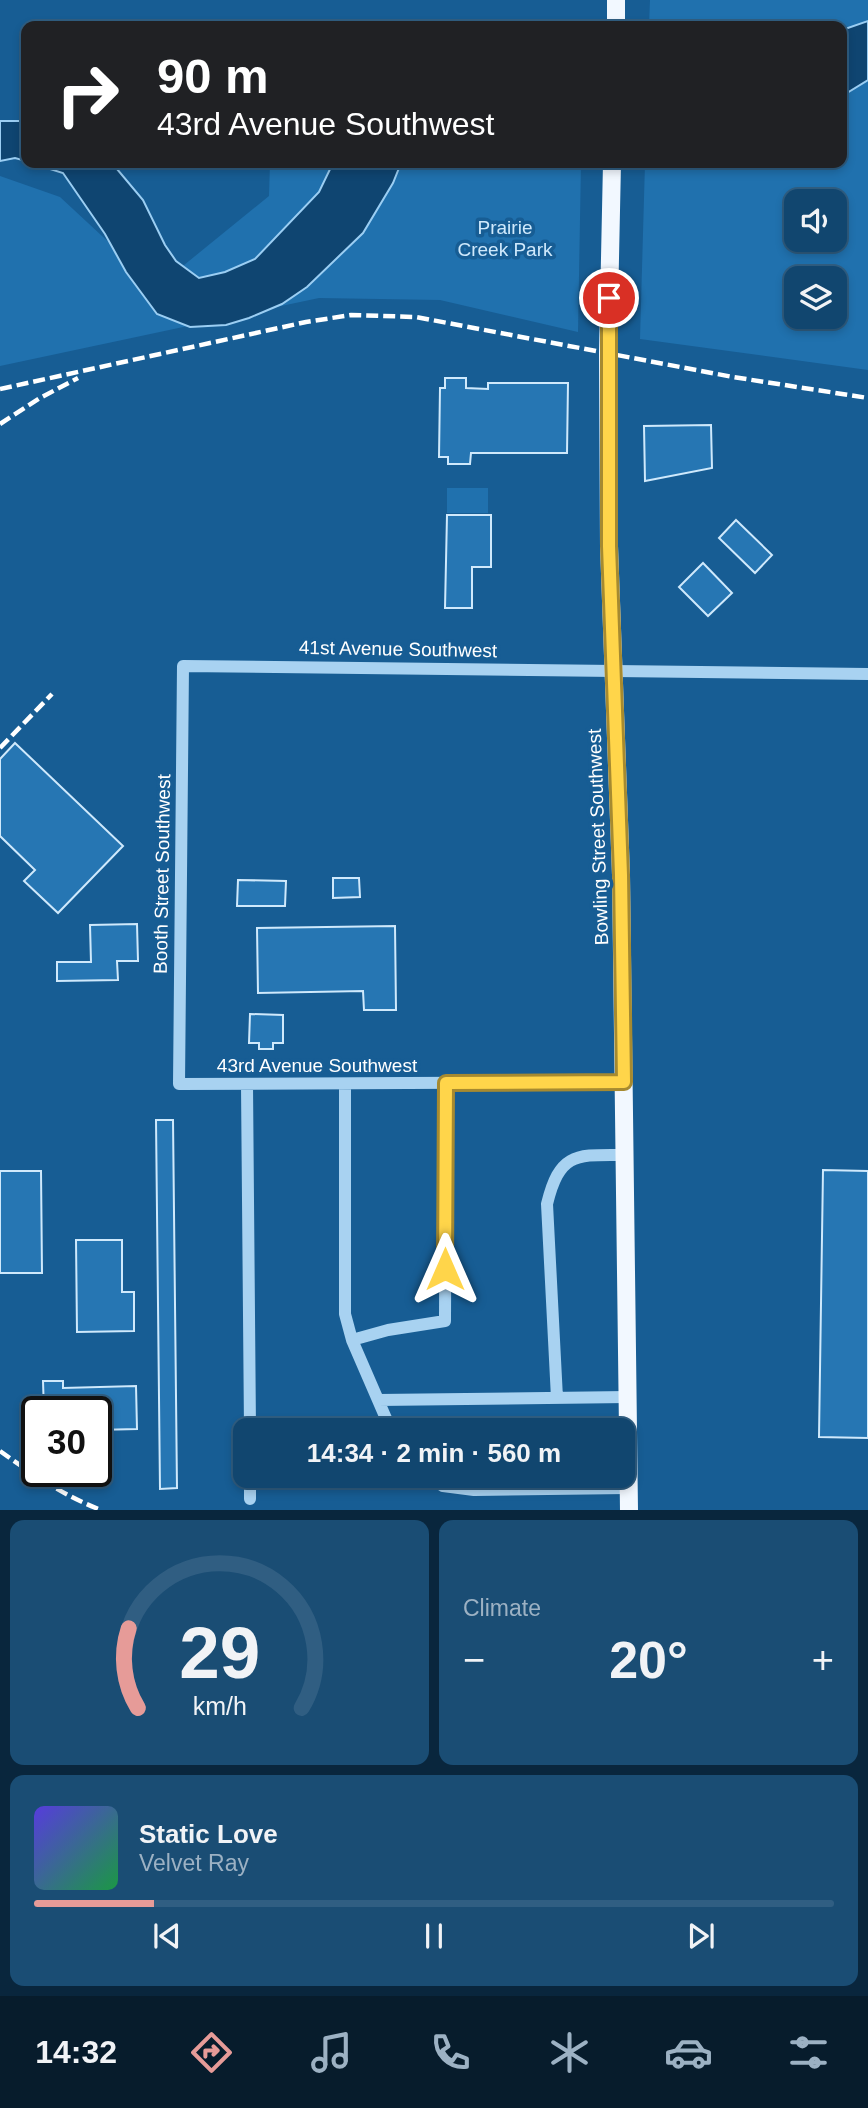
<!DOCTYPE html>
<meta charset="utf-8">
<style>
body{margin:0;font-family:Arial,sans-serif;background:#1a4d74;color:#f1f3f6;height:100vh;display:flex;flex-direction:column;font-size:26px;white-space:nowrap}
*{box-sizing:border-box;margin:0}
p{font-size:23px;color:#9cb1c3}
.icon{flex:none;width:38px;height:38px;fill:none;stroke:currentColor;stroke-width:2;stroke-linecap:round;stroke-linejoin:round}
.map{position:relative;height:1510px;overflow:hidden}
.side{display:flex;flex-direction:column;gap:10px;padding:10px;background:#09263d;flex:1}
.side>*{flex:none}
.hud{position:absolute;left:21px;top:21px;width:826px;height:147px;border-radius:14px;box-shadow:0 4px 10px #0003,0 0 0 2px #305e82;background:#202124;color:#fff;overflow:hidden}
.controls{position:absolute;left:784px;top:189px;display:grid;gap:14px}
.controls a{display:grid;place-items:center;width:63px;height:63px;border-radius:14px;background:#11466f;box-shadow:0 4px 10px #0003,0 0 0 2px #305e82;font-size:35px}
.speed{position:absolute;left:21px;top:1396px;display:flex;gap:14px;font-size:35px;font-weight:700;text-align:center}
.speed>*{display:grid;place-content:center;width:91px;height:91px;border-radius:50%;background:#11466f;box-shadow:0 4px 10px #0003,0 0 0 2px #305e82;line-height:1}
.speed .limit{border:4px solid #111;border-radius:10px;background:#fff;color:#111}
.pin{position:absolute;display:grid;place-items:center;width:60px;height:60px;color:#fff;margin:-30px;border:4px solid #fff;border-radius:50%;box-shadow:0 2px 7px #0007}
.me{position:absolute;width:77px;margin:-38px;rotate:0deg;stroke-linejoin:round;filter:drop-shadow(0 0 5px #0008)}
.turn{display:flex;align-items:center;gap:24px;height:147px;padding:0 21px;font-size:32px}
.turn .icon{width:91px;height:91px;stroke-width:2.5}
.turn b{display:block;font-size:49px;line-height:60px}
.big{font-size:52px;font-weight:700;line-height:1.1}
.side .tile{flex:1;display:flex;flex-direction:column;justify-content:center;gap:10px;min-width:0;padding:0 24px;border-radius:14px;background:#1a4d74}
.side .dial{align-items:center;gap:0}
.dial svg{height:182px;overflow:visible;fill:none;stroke:#305e82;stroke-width:7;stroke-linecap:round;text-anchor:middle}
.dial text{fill:#f1f3f6;stroke:none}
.song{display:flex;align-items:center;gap:21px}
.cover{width:84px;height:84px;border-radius:10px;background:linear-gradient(135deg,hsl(250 70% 55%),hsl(140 70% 35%))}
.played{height:7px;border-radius:4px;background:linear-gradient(90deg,#e69b98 15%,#305e82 15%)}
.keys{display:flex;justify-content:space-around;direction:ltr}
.heat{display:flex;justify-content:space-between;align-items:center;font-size:38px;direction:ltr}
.side .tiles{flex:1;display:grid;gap:10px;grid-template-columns:1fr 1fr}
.tile:last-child{grid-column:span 2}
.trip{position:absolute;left:233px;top:1418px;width:402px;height:70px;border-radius:14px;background:#11466f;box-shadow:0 4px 10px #0003,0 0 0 2px #305e82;font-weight:700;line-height:70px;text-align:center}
.tabs{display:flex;height:112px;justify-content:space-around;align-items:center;background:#071c2c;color:#9cb1c3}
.tabs .icon{width:49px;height:49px}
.tabs .current{color:#e69b98}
.tabs b{font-size:32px;color:#f1f3f6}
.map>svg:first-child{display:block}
</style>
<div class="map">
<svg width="868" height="1510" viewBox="0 0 868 1510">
<rect width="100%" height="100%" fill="#175d94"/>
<path fill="#2071ae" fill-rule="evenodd" d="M650,0h218v370l-228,-31 5,-176h197v-137h-193zM796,201h39v39h-39zM796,278h39v39h-39z
M270,163h311l-3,169 -138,-32 -121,-2 -319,68v-190l60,21 97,90 112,-91z
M447,488h41v25h-41z"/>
<path fill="#0f4571" stroke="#9bcef3" stroke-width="2" d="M868,21v59l-26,16v-66z
M0,121h26v40l-11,-3 -15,3z
M31,163h81l31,37 22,45 11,16 23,17 26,-6 30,-13 64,-67 14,-29h68l-8,20 -30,50 -56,54 -25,17 -33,14 -23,7 -36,2 -33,-13 -31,-42 -21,-38 -42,-61z"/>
<path fill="#2676b3" stroke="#cfe9fc" stroke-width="2" d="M445,378h21v10l22,1v-6h80l-1,70h-96l-1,11h-22v-7h-9l1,-69h5z
M711,425l1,43 -67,13 -1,-55z
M447,515h44v52h-19v41h-27z
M736,520l36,35 -17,18 -36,-35z
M703,563l29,30 -24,23 -29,-29z
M15,743l108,103 -65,67 -34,-32 11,-11 -35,-34v-77z
M333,878h26l1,19 -27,1z
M238,880l48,1 -1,25h-48z
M137,924l1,37h-21l1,19 -61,1v-19h34l-1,-37z
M395,926l1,84h-32l-1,-19 -105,2 -1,-65z
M250,1014l33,1v28h-10v6h-14v-6h-10z
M156,1120h17l4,368 -17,1z
M823,1170l45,1v267l-49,-1z
M0,1171h41l1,102h-42z
M76,1240h46v52h12v39l-57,1z
M43,1381h20v7l73,-2 1,43 -41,1v-18h-52z"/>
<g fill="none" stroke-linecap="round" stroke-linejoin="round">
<path stroke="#a8d2f1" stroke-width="12" d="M624,1082l-445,2 4,-418 685,8
M345,1084v230l7,26 39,90
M247,1085l3,345
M352,1340l36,-10 57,-9 1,-238
M557,1398l-10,-194c13,-53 30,-49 78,-49
M378,1400l249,-3
M250,1475v24
M427,1475l16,11 31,4 154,-2"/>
<path stroke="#f2f8ff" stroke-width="18" d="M616,26v-26
M612,163l-4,190 1,193 12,329 8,635"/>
<path stroke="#fff" stroke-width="4.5" stroke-dasharray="12 5" stroke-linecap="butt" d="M0,389l306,-67 45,-7 65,2 317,60 135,21
M0,424l40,-26 38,-20
M0,748l52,-54
M0,1451c32,23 64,45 101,59"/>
</g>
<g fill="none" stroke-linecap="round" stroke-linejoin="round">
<g stroke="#a68a30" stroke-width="18">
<path id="route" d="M445,1269l1,-186 178,-1 -3,-207 -12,-329v-248"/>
</g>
<use href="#route" stroke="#ffd54a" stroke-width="12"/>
</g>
<g text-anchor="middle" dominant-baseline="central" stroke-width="7" stroke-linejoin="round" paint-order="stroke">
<g font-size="19" fill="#cfe9fc" stroke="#175d94">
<text x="505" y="227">Prairie<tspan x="505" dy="22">Creek Park</tspan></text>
</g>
<g font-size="19" fill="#fff" stroke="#175d94">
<text transform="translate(398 649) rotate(1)">41st Avenue Southwest</text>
<text transform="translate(598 837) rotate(-92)">Bowling Street Southwest</text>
<text transform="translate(162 874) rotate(-89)">Booth Street Southwest</text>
<text x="317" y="1065">43rd Avenue Southwest</text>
</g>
</g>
</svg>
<div class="controls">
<a><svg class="icon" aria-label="sound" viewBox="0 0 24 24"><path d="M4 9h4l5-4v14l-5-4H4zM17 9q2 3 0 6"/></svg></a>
<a><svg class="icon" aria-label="layers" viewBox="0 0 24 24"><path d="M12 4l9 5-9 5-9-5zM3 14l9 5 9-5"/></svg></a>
</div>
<div class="speed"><div class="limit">30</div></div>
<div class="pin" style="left:609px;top:298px;background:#d93025"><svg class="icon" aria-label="arrive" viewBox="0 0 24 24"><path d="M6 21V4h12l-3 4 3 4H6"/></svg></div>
<svg class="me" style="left:445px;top:1269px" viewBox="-20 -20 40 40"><path d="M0-17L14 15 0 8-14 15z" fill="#ffd54a" stroke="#fff" stroke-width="4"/></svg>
<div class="trip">14:34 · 2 min · 560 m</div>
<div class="hud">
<div class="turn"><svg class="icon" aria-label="right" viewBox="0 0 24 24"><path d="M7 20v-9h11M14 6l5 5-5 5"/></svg><div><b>90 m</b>43rd Avenue Southwest</div></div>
</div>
</div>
<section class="side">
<div class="tiles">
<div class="tile dial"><svg viewBox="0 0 100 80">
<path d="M14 69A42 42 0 1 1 86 69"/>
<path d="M14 69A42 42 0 0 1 10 34" stroke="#e69b98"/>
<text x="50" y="56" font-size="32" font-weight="700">29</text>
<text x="50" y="72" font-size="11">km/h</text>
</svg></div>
<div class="tile"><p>Climate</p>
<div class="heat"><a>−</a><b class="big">20°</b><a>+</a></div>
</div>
<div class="tile">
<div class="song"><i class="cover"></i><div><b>Static Love</b><p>Velvet Ray</p></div></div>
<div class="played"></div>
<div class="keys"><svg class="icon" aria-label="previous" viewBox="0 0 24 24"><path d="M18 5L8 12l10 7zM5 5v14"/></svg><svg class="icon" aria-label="pause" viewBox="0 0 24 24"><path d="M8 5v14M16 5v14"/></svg><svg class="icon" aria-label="next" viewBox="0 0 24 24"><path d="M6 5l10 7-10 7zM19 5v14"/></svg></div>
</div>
</div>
</section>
<nav class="tabs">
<b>14:32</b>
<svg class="icon current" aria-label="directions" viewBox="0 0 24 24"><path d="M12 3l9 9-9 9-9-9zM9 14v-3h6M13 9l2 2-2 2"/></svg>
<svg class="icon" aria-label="music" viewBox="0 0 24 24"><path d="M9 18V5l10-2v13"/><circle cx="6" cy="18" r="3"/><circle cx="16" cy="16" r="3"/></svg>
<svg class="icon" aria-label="phone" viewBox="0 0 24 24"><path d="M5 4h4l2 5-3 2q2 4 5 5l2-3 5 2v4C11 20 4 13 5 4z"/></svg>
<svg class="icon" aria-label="climate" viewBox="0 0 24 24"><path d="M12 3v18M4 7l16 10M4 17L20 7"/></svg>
<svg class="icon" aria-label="car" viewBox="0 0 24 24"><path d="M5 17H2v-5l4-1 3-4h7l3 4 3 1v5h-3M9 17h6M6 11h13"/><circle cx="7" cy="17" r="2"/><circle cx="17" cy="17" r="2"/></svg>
<svg class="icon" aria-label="filters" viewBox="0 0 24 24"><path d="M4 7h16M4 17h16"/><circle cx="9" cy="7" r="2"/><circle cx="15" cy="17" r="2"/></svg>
</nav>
